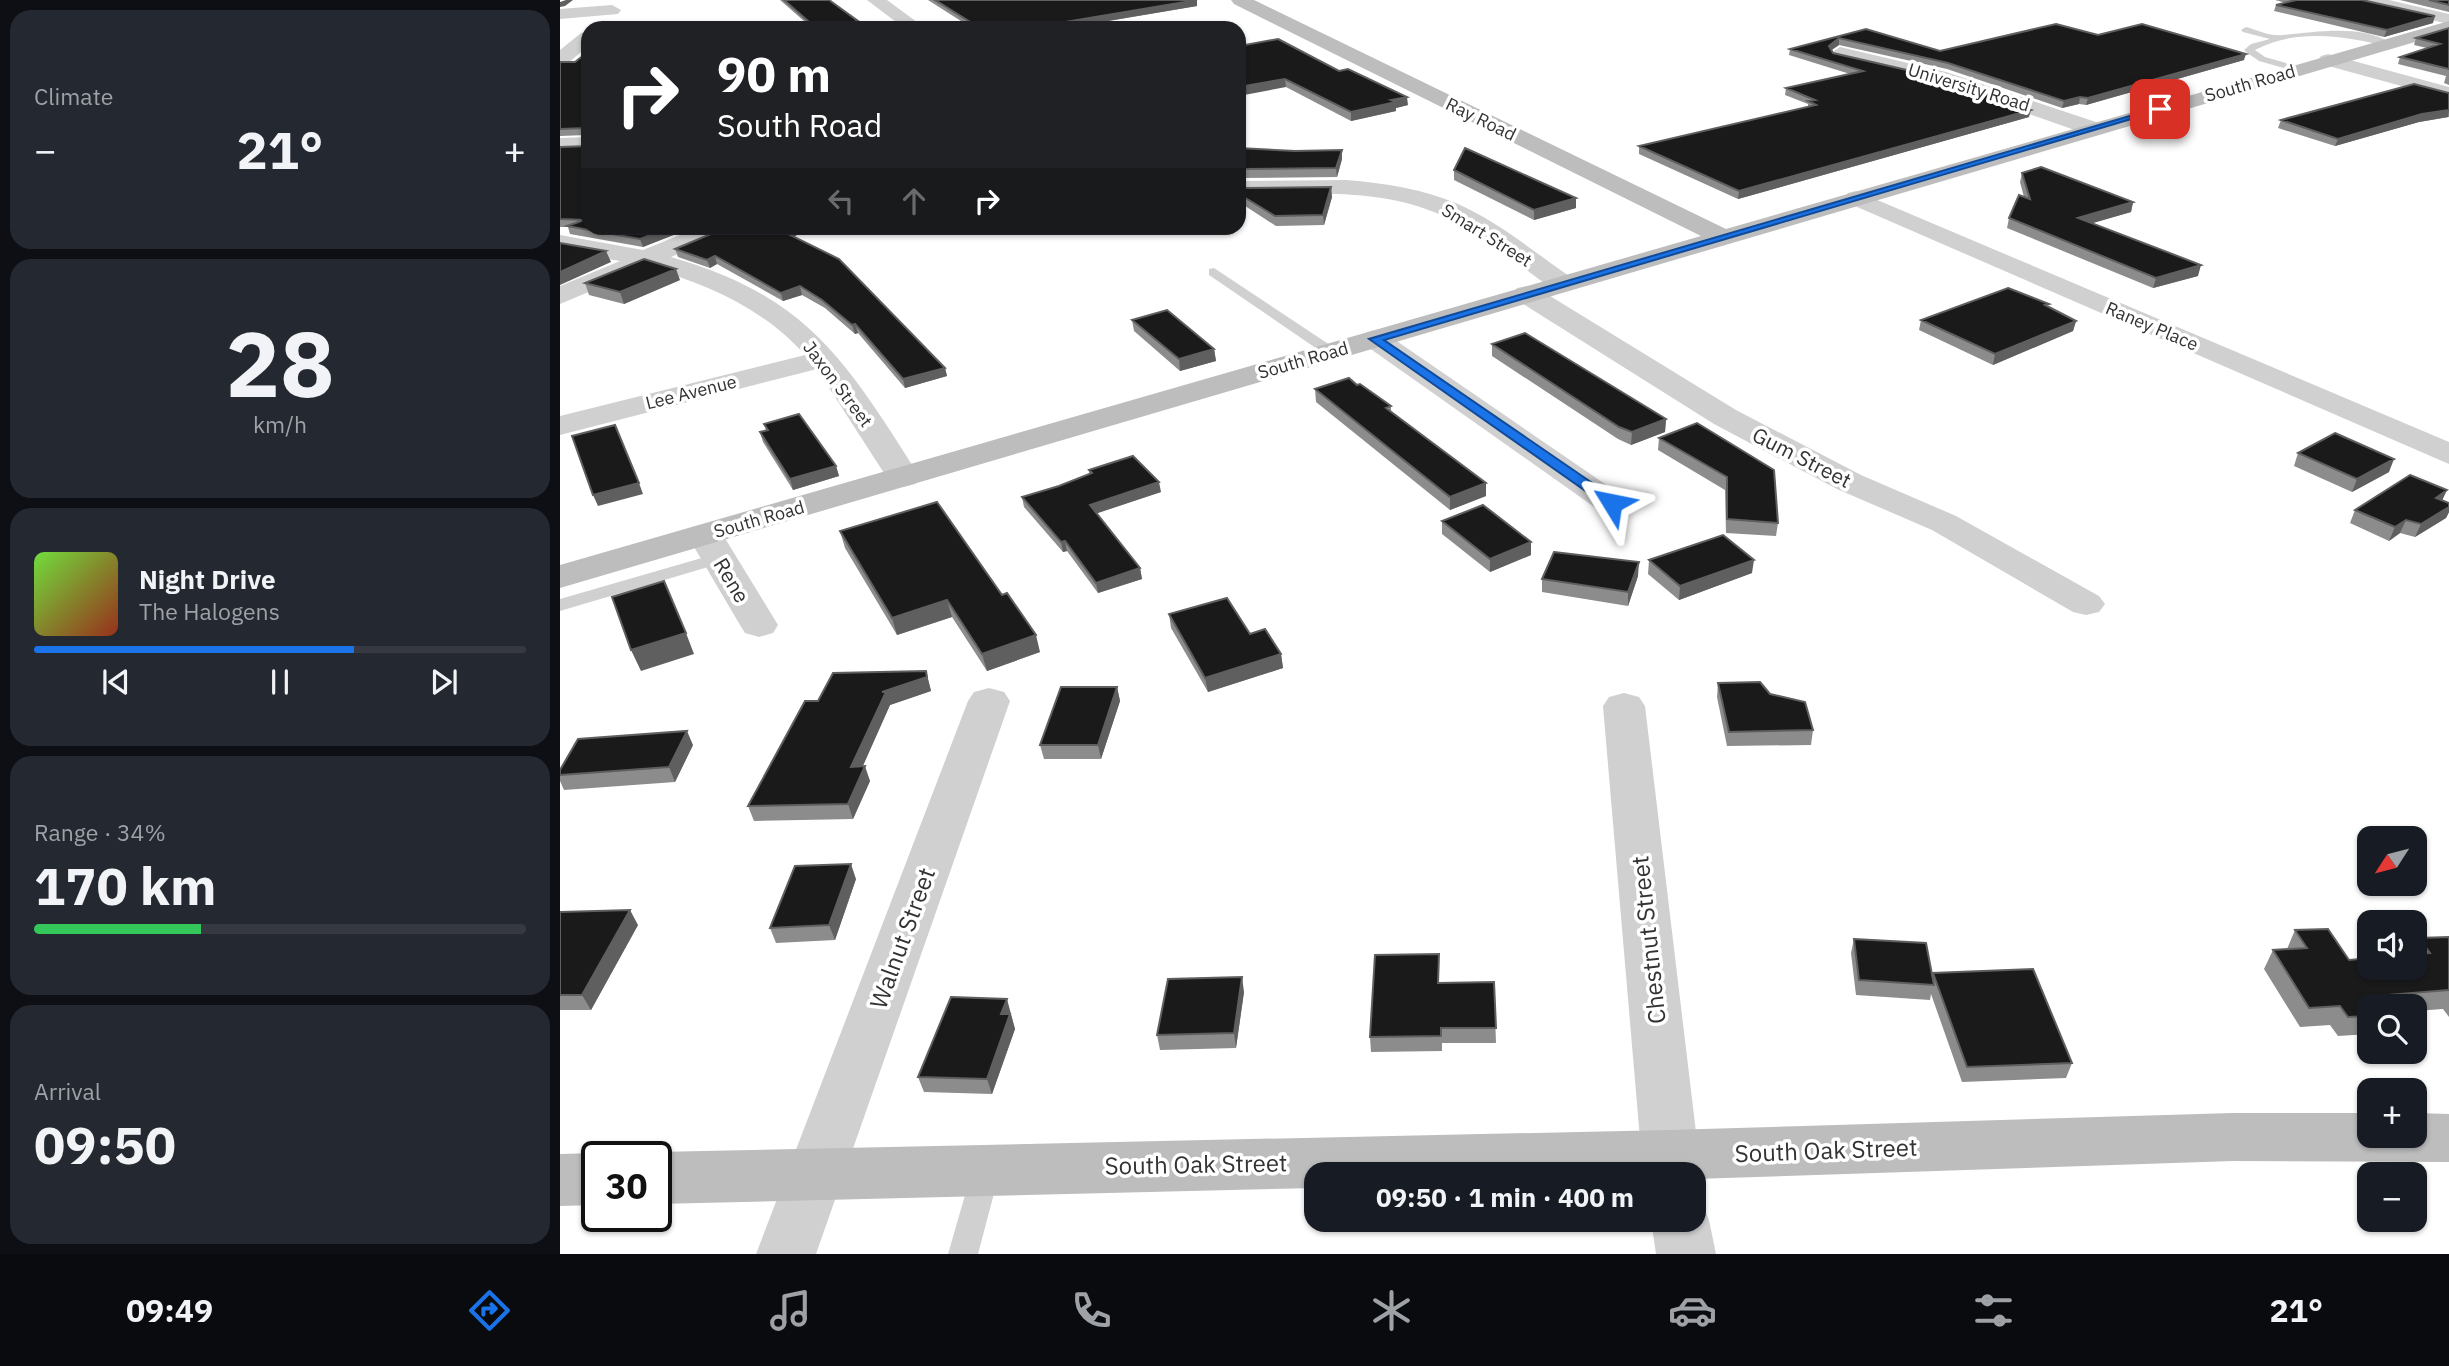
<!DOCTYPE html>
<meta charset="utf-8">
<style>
body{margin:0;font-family:"IBM Plex Sans",sans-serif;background:#242831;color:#f1f3f6;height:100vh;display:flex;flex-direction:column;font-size:26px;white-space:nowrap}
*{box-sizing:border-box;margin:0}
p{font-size:23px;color:#9ea1a6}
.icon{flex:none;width:38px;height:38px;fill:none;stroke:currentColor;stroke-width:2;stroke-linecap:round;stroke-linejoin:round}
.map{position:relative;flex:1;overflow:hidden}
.side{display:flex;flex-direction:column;gap:10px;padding:10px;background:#0d0f14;width:560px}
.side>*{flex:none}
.top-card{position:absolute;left:21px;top:21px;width:665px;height:214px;border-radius:21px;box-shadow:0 2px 5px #0004;background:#202124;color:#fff;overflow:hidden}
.needle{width:46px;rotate:234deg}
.tools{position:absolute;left:1797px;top:826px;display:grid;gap:14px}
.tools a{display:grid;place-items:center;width:70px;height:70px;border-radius:14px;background:#171b24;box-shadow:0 2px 5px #0004;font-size:35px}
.speed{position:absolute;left:21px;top:1141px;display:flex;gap:14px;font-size:35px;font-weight:700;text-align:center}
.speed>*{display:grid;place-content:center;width:91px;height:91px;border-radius:50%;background:#171b24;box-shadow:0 2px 5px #0004;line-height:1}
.speed .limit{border:4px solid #111;border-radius:10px;background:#fff;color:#111}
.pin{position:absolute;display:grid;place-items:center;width:60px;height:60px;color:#fff;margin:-30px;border-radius:14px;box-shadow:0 4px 10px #0006}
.me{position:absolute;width:77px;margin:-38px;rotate:305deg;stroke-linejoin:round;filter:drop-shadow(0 0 5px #0008)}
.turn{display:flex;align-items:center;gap:24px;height:147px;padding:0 21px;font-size:32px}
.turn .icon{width:91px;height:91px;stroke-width:2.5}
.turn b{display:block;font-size:49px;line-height:60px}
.lanes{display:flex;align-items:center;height:66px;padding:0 21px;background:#0003;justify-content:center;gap:35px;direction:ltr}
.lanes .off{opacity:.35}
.big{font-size:52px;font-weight:800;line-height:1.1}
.side .card{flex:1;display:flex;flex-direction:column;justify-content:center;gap:10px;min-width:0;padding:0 24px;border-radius:21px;background:#242831}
.side .dial{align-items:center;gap:0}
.dial b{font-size:91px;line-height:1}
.song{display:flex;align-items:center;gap:21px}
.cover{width:84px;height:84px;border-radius:10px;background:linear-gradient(135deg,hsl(100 70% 55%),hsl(10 70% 35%))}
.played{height:7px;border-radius:4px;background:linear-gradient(90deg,#1a73e8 65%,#363941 65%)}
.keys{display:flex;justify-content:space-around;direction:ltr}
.heat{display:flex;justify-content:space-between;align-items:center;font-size:38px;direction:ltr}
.charge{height:10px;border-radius:5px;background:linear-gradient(90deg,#34c759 34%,#363941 0)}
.trip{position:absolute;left:744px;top:1162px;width:402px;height:70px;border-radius:21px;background:#171b24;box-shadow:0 2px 5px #0004;font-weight:800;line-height:70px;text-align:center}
.tabs{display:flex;height:112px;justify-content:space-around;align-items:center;background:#090b0e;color:#9ea1a6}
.tabs .icon{width:49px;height:49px}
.tabs .on{color:#1a73e8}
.tabs b{font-size:32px;color:#f1f3f6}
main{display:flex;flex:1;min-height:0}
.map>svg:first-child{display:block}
</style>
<main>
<section class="side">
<div class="card"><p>Climate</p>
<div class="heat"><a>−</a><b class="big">21°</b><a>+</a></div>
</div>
<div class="card dial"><b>28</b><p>km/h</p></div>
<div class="card">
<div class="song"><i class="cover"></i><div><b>Night Drive</b><p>The Halogens</p></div></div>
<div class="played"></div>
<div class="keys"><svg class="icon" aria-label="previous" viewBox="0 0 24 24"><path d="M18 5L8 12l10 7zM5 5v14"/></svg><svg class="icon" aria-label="pause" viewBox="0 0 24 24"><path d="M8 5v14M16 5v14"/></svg><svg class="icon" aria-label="next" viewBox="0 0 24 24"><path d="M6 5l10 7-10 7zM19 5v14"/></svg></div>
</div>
<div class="card"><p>Range · 34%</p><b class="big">170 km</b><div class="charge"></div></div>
<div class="card"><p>Arrival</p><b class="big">09:50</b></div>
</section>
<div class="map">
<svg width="1889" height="1254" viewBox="0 0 1889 1254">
<rect width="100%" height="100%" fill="#fff"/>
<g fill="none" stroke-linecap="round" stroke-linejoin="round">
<path fill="#d0d0d0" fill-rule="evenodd" d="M1686,27c11,3 26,10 37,8 33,-3 78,-11 108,8l-5,3c-42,-10 -90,-18 -131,4l10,7 36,10 2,2 -5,3 -39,-11 -13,-9 -2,-2 7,-6 19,-5 -27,-7 -2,-2z
M654,268l122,81 2,3 -2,3h-10l-117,-80v-6z
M159,553l6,1 3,4 -3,4 -165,49v-12z
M426,1158l10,4 4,9 -22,83h-30l24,-83 4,-9z"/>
<path fill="#d0d0d0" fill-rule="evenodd" d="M307,0h20l38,28h-21z
M1798,0h31l60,14v10l-88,-20z
M52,5l9,5 -3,4 -58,5v-10z
M28,31v15l-21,18 -7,2v-16l21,-17z
M1280,47l106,25 156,52 3,5 -3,5h-16l-153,-54 -100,-23 -2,-4z
M1768,54l121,33v12l-128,-35 -3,-4 3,-4z
M28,137v14l-28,1v-14z
M786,180c39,3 76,9 112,24 41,18 77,49 114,74l4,6 -4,6 -9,2 -9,-2c-37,-26 -72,-57 -113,-75 -63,-28 -135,-21 -202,-20v-14z
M1296,191l593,251v22l-601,-261 -4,-5 4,-5z
M137,228h32l-3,5 -55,24c139,40 175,105 249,220l-5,7 -12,3 -12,-3 -74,-115 -257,66v-19l245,-61c-42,-47 -98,-71 -157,-88l-88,37v-18l60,-25 -60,-10v-16l83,15z
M967,286l10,2 199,122 125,65 95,41 143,80 6,8 -6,8 -13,3 -13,-3 -141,-82 -95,-41 -123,-65 -197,-124 -4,-6 4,-6z
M815,330l10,3 239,164 5,7 -5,7 -12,3 -12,-3 -235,-166 -4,-6 4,-6z
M145,524l13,3 5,8 55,90 -5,8 -14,4 -14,-4 -5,-8 -53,-90 5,-8z
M429,688l15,4 6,9 -194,553h-60l212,-553 6,-9z
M1064,693l15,4 6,9 56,468 -7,14v-14h-51l-40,-468 6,-9z
M1134,1198l7,3 8,19 7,34h-60l-5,-34h43z"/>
<path fill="#bdbdbd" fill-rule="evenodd" d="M671,0h23l472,229 723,-208v11l-1889,556v-23l1141,-329 -467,-232z
M1673,1113h137v23h45v-23l34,1v48l-216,-1 -539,18v-5h-378v14l-660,16v-47h-12l12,-5 1013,-22z
M37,1153l9,4h-9v48l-37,1v-52z"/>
</g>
<path fill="#8c8c8c" d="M220,0h49l32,28h-49z
M368,0h268l1,6 -124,21 2,1h-103z
M1715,0h87l71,23 -49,14 -110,-26 2,-6 10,-2z
M1840,0h49v12z
M1889,28v57l-5,-2 2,-7 -48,-12 2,-7 27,-9 -13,-3 2,-7z
M1306,29l74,22 158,-16 146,25 -158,45 -7,-1 -17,4 -115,-39 -108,-24 -7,5 1,3 196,64 -291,82 -99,-45v-8l169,-39v-3l-23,-9 1,-7 64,-14 -61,-19 1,-6z
M679,46l100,25 69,34 -12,3v3l-45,10 -65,-34z
M28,52v176h103l-48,19 -73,-13 -2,-7h-8v-80l27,-1v-11l-27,1v-74h15z
M1889,93v24l-30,5 -84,24 -57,-18 3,-8z
M679,148l56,3 47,-1v9l-5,18 -98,1z
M894,170l122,38 -42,12 -80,-40z
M1462,173l111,29 -2,10 -39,11 106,53 -45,12 -146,-60 2,-10 15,-21 -4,-15z
M771,187l1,10 -8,28 -48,1 -37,-24v-14z
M165,228h82l-13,9 151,131 2,8 -42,12 -47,-55 -3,1 -30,-26 -23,-13 -19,6 -66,-37 -7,4 -32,-11 -3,-8z
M120,280l-56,24 -35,-9 -4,-12z
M1489,304l-1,3 28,14 -3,10 -80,34 -74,-35 2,-10z
M572,320l82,29 2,12 -36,10 -46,-40z
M932,344l174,75 -1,13 -34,13 -13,-6 -126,-83z
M797,385l34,21v6l95,84 -36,14 -134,-108 -1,-13z
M1137,423l81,100 -2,13 -50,-3 -1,-43 -67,-40 1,-12z
M204,424l72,42 3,10 -46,14 -30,-48 -3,-10 6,-2z
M1738,453l91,19 -37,20 -58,-26z
M529,470l72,22 -64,21 43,55 2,11 -44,14 -31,-42 -4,1 -39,-45 -2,-10 37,-11 30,-12z
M1882,500l7,3v9l-3,6 -31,19 -15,-4 -11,8 -39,-18 5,-13z
M882,521l89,34 -41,17 -48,-38z
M280,531l200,121 -53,19 -35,-54 -55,18 -52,-87z
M1089,560l103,13 -73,27 -31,-26z
M1078,576l-10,30 -86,-14v-13z
M609,614l112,40 2,14 -75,24 -37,-64z
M366,671l5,20 -41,14 -27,61 7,15 -17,38 -99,2 -6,-15 70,-105z
M1158,683l52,11 43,36 -2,15 -84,1 -10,-49z
M557,687l3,14 -19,58h-57l-4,-14z
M133,745l-18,37 -111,8 -4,-9v-11z
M296,879l-21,61 -59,3 -6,-15z
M0,912l78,13 -47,85h-31z
M1735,930l54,30 66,8v-22l4,-8 30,-1v80l-6,-8 -28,2v-5h-45l-1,28 -31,2 -8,-11 -30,2 -36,-58 9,-19 14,-1z
M1294,939l78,37 1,-3 139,90 -6,15 -104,4 -31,-88 -1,6 -74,-5 -5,-42z
M879,954v29l55,-1 2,61h-54v8l-71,1 -1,-15z
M684,992l-8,56 -76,2 -3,-15z
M451,1014v1l4,14 -23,65 -68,-2 -6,-15z"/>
<path fill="#5f5f5f" d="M6,0h7l-8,6 -5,1v-5z
M637,0v6l-131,22 -1,-6z
M1875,16l-2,7 -49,14 3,-7z
M1279,38v7l-11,7 1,-6z
M1686,54l-2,6 -158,45 2,-7z
M725,79l1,8 -47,9v-9z
M847,97l1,8 -12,3v3l-45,10v-9z
M1520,97l-1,7 -17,4 2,-7z
M1471,110l-2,7 -291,82 1,-8z
M1889,110l-1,7 -29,5 -84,24 3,-7 84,-25z
M782,150v9l-5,18 -1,-9z
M771,187l1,10 -8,28 -1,-10z
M1016,198v10l-42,12v-10z
M1573,202l-2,10 -55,16 2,-10z
M109,228h22l-48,19 -3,-8z
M234,228h13l-19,13 -2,-8z
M46,251l5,11 -51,23v-13z
M155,256l2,8 -7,4 -3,-8z
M1641,265l-3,11 -45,12 3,-10z
M116,269l4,11 -56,24 -4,-12z
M240,286l2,9 -19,6 -2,-8z
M1516,321l-3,10 -80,34 2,-11z
M295,324l3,9 -3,1 -3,-9z
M654,349l2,12 -36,10 -1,-12z
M385,368l2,8 -42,12 -2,-9z
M1106,419l-1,13 -34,13 1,-13z
M1834,459l-5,13 -37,20 5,-13z
M276,466l3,10 -46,14 -3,-11z
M599,482l2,10 -69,23 -2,-10z
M79,483l4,11 -45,12 -5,-11z
M926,483v13l-36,14v-13z
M1887,490l-6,13 -5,-5z
M1889,507v5l-3,6 -31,19 6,-13z
M1846,520l-6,13 -11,8 6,-14z
M505,541l2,10 -4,1 -2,-10z
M971,542v13l-41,17v-13z
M1194,560l-2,13 -73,27 1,-14z
M1079,562l-1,14 -10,30v-14z
M580,568l2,11 -44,14 -2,-10z
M387,600l5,17 -55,18 -5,-17z
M126,633l8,21 -53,17 -10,-21z
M476,635l4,17 -53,19 -5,-17z
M721,654l2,14 -75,24 -3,-14z
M366,671l5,20 -41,14 -34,76 -5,-14 31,-75z
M557,687l3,14 -19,58 -3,-14z
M127,731l6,14 -18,37 -6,-15z
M305,766l5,15 -17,38 -5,-15z
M291,864l5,15 -21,61 -6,-15z
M70,910l8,15 -47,85 -9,-15z
M682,977l2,15 -8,56 -2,-15z
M447,999l8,30 -23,65 -5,-15 14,-65z"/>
<path fill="#1a1a1a" stroke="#5f5f5f" stroke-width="2" d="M224,0h45l29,21 -5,1 8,6h-45z
M375,0h262l-132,22 10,6h-95z
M1736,0h66l73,16 -48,14 -111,-25z
M1869,0h20v5z
M1496,24l42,11 44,-11 104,30 -158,44 -8,-1 -16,4 -116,-38 -109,-25 -10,8 4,7 100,23 98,34 -292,81 -100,-45 177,-41 -8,-4 7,-1 -29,-12 77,-17 -73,-22 76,-20 74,22z
M1889,28v41l-49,-12 40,-13 -24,-6z
M718,39l61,32 9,-2 59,28 -16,3 5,2 -45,10 -66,-33 -46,8v-41z
M28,52v176h81l-29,11 -73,-13 17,-6 -24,-1v-72l27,-1v-18l-27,1v-67h15z
M1854,84l35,9v17l-27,4 -84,25 -57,-19z
M679,148l56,3 47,-1 -6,18 -97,1z
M905,148l111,50 -42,12 -80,-40z
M1481,167l92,35 -55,16 123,47 -45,13 -147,-60 10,-23 11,4 -8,-26z
M771,187l-8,28 -48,1 -36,-22v-6z
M165,228h69l-8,5 53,26 106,109 -42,11 -48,-55 -3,1 -30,-25 -22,-14 -19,7 -66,-37 -8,4 -32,-11z
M0,243l46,8 -46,21z
M84,259l32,10 -56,23 -35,-9z
M1448,288l41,16 -4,1 31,16 -81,33 -74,-34z
M607,310l47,39 -35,10 -47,-39z
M965,333l141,86 -34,13 -13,-5 -127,-83z
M789,378l8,7 3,-1 31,22 -5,2 100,75 -36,14 -135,-108z
M239,414l37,52 -46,13 -30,-47 8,-2 -4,-6z
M1137,423l77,47 4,53 -51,-4v-42l-68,-39z
M55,425l24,58 -46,12 -21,-59z
M1775,433l59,26 -37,20 -59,-26z
M573,456l26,26 -69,23 50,63 -44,15 -31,-42 -4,1 -39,-45 37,-11 33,-13 -3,-3z
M1850,475l37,15 -11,8 13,5v4l-28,17 -15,-4 -11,7 -40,-17z
M377,502l65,93 5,-2 29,42 -54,19 -35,-54 -55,18 -52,-87z
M923,505l48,37 -41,17 -48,-38z
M1163,535l31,25 -74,26 -31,-26z
M994,552l85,10 -11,30 -86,-13z
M104,581l22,52 -55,17 -19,-53z
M667,598l23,36 15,-5 16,25 -76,24 -36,-64z
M366,671l1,6 -45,15h4l-35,75 14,-1 -17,38 -100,2 57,-105h13l15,-28z
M1200,682l10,12 35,8 8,28 -84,2 -11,-49z
M501,687h56l-19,58h-58z
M127,731l-18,36 -109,8v-5l18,-31z
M291,864l-22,61 -59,3 25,-62z
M70,910l-48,85h-22v-83z
M1768,929l21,31 21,-2v10h45v-13l15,-2 -11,-15 30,-1v53l-75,6 4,6h-7l3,4h-4v10l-22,1 -8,-11 -31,2 -36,-58 34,-2 -12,-18z
M1294,939l72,4 8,42 -75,-5z
M879,954l-1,29 56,-1 2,46h-55v8l-71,1 5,-82z
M1473,969l39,94 -105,4 -34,-94z
M682,977l-8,56 -77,2 11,-56z
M391,997l56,2 -6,15h9l-23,65 -69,-2z"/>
<path fill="#1a73e8" stroke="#114b97" stroke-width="2" d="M1597,108l8,1 -781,231 233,160v6h-10l-238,-167z"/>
<g text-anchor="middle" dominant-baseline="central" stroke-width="7" stroke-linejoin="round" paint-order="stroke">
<g font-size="18" fill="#333" stroke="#fff">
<text transform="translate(1690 83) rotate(-16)">South Road</text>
<text transform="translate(1409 87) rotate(17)">University Road</text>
<text transform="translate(921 119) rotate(26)">Ray Road</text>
<text transform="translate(927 235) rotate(32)">Smart Street</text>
<text transform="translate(1592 326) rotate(23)">Raney Place</text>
<text transform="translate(743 360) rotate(-16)">South Road</text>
<text transform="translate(278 384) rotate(53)">Jaxon Street</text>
<text transform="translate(131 392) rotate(-14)">Lee Avenue</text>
<text transform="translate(199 519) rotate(-16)">South Road</text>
</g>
<g font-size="21" fill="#333" stroke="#fff">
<text transform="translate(1242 457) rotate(27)">Gum Street</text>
<text transform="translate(172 580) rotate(59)">Rene</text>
</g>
<g font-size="24" fill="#333" stroke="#fff">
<text transform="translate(342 938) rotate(-70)">Walnut Street</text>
<text transform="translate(1088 940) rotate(-96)">Chestnut Street</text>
<text transform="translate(1266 1150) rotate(-2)">South Oak Street</text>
<text transform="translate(636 1164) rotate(-1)">South Oak Street</text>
</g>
</g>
</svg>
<div class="tools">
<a><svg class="needle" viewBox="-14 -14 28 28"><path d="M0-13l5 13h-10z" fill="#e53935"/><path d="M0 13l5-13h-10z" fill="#9ea1a6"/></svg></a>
<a><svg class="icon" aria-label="sound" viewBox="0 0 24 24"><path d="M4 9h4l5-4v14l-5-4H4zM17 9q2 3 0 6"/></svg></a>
<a><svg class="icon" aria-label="search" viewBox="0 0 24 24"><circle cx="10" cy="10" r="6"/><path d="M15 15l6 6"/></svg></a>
<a>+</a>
<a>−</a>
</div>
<div class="speed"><div class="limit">30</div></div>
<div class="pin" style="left:1600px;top:109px;background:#d93025"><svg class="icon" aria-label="arrive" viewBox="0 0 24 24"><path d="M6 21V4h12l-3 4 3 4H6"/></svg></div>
<svg class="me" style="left:1052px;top:503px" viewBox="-20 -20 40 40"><path d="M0-17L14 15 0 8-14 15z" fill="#1a73e8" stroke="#fff" stroke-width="4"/></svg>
<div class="trip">09:50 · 1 min · 400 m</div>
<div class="top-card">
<div class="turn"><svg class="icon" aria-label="right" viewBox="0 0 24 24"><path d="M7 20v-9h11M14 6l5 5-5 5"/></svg><div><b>90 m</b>South Road</div></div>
<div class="lanes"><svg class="icon off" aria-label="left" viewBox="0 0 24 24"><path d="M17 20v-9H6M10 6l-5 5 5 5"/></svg><svg class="icon off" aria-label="ahead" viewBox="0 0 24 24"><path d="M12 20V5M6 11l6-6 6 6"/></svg><svg class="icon" aria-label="right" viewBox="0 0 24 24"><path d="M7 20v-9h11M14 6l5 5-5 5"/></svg></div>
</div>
</div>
</main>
<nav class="tabs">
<b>09:49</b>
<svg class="icon on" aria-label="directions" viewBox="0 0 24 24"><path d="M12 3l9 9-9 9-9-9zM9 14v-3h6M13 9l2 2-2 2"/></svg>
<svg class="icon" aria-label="music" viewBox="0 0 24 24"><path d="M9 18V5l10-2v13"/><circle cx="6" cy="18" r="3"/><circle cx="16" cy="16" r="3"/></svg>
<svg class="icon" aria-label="phone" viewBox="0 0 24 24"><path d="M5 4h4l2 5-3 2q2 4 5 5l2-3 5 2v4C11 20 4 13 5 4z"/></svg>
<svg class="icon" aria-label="climate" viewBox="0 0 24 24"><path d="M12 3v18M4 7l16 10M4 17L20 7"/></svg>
<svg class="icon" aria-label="car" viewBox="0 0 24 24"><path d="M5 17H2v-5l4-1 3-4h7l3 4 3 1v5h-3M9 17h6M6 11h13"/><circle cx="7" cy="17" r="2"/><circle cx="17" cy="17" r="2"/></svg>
<svg class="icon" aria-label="filters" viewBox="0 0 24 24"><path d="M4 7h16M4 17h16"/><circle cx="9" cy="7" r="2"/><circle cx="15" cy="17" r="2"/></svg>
<b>21°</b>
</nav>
